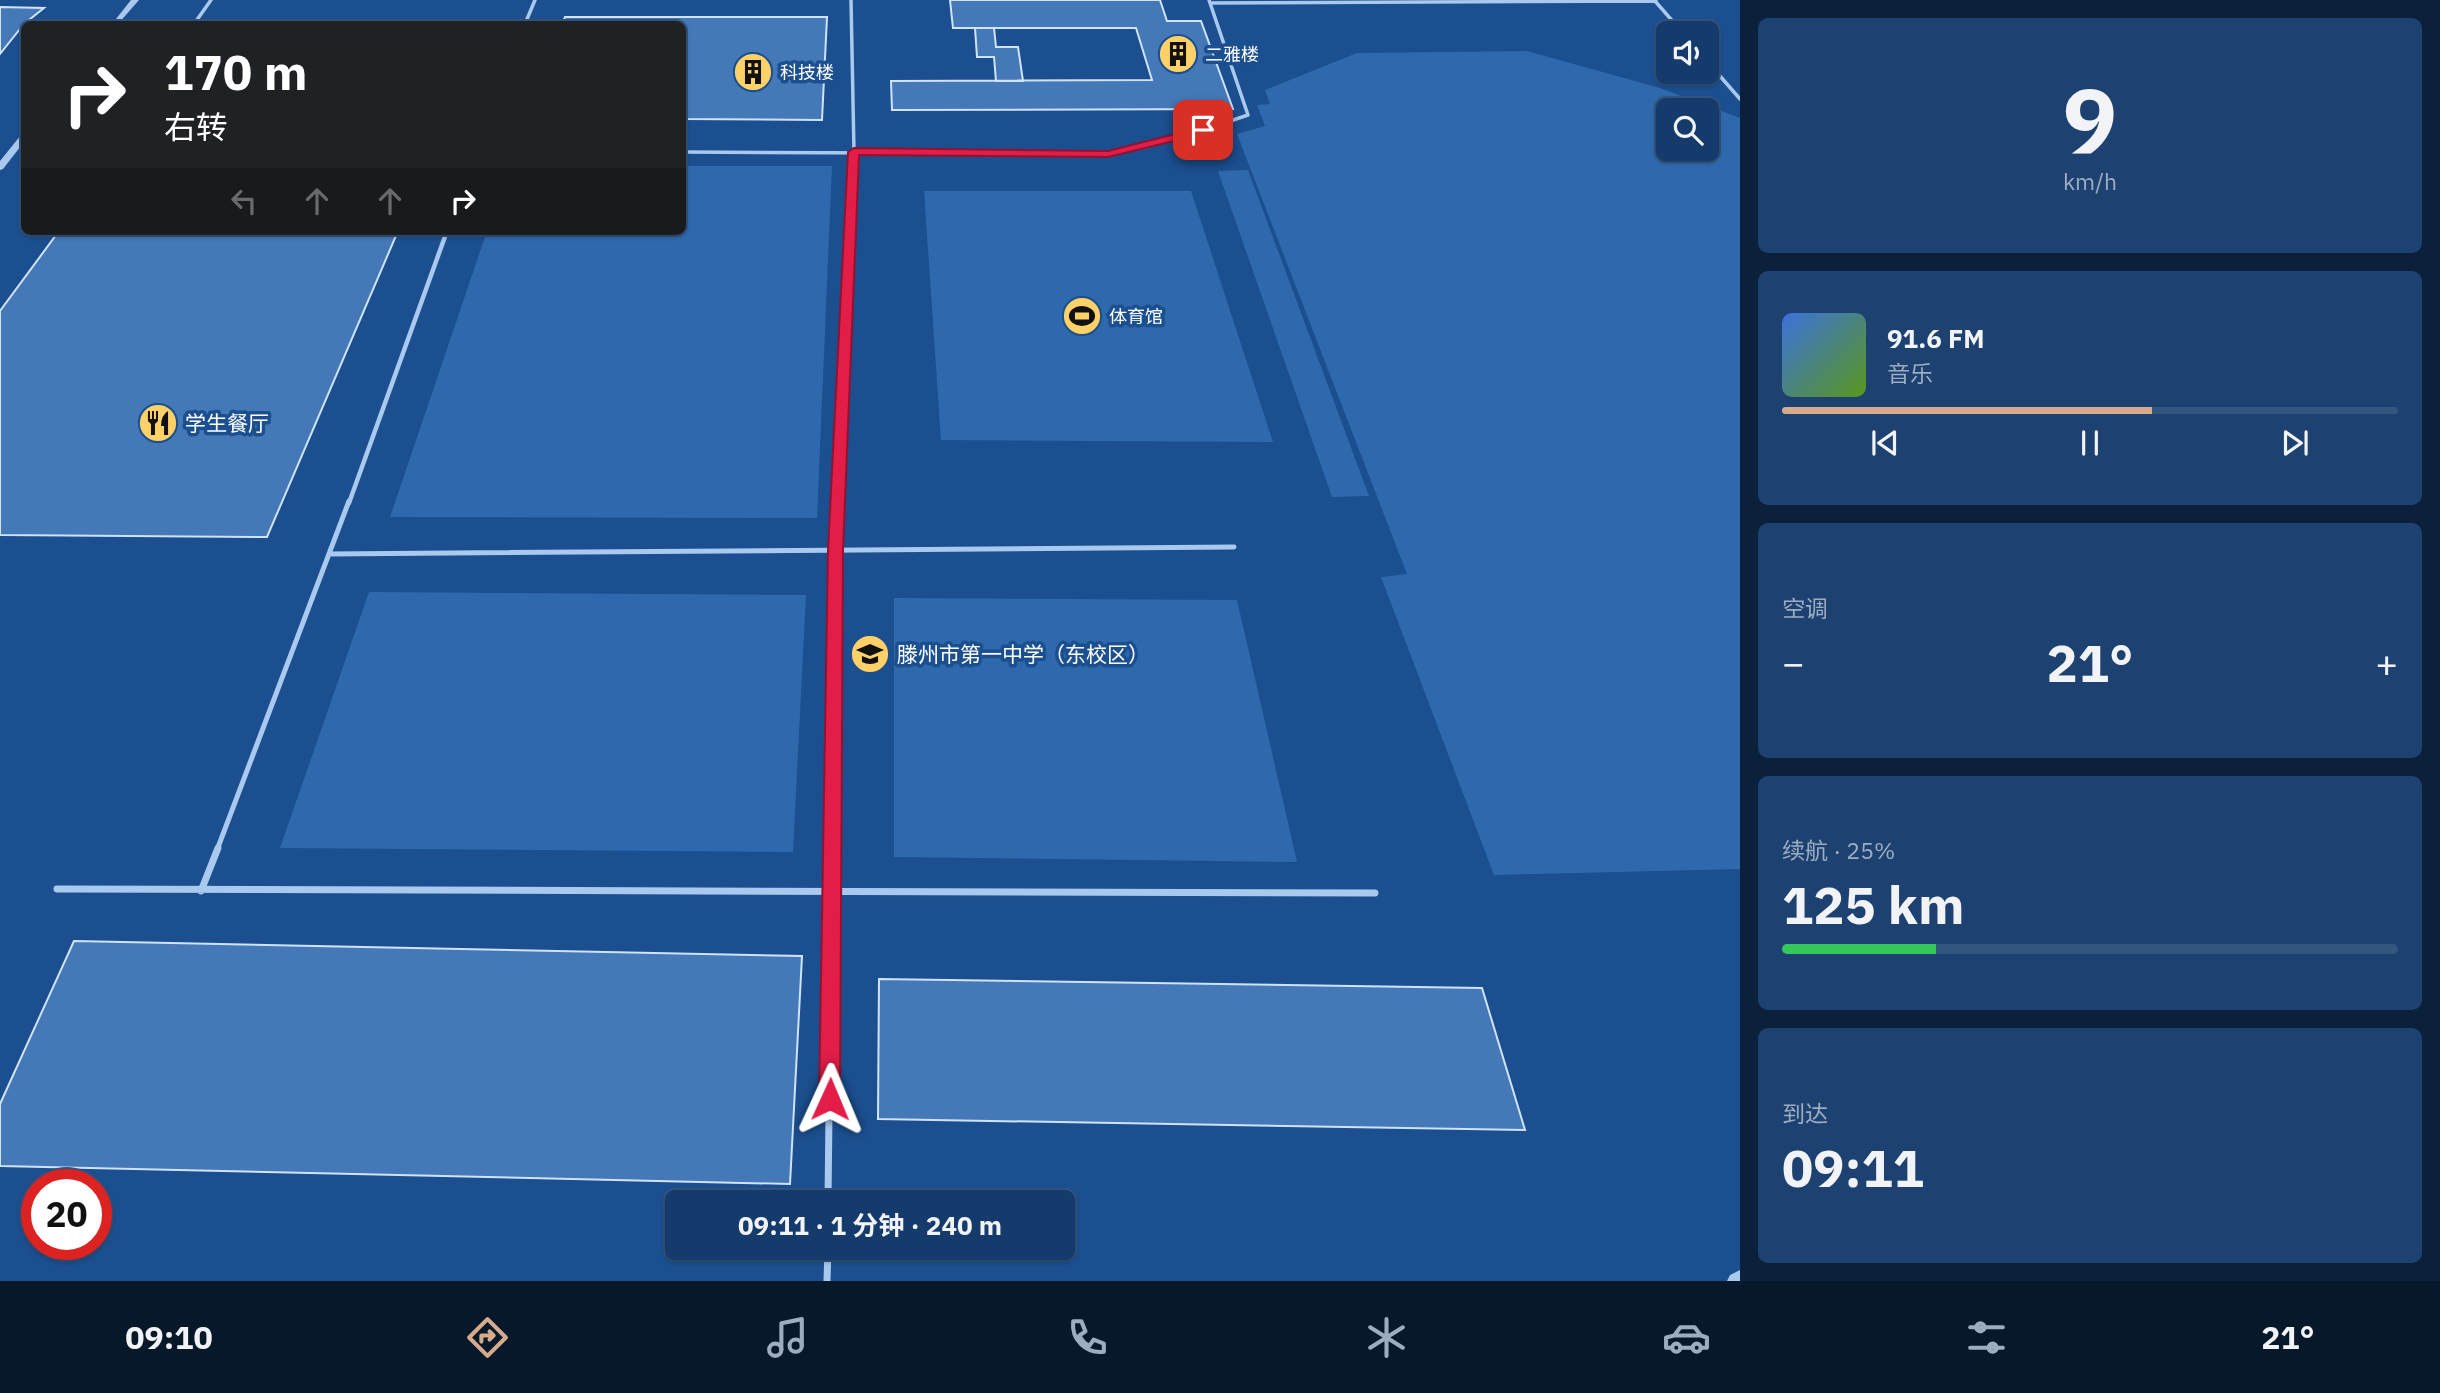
<!DOCTYPE html>
<html lang="zh">
<meta charset="utf-8">
<style>
body{margin:0;font-family:"IBM Plex Sans","Noto Sans SC",sans-serif;background:#1d4271;color:#f1f3f6;height:100vh;display:flex;flex-direction:column;font-size:26px;white-space:nowrap}
*{box-sizing:border-box;margin:0}
p{font-size:23px;color:#9dadc1}
.icon{flex:none;width:38px;height:38px;fill:none;stroke:currentColor;stroke-width:2;stroke-linecap:round;stroke-linejoin:round}
.map{position:relative;flex:1;overflow:hidden}
.sheet{display:flex;flex-direction:column;gap:18px;padding:18px;background:#0b203b;width:700px}
.sheet>*{flex:none}
.top-card{position:absolute;left:21px;top:21px;width:665px;height:214px;border-radius:10px;box-shadow:0 2px 5px #0004,0 0 0 2px #33557e;background:#202124;color:#fff;overflow:hidden}
.fabs{position:absolute;left:1656px;top:21px;display:grid;gap:14px}
.fabs a{display:grid;place-items:center;width:63px;height:63px;border-radius:10px;background:#143b6b;box-shadow:0 2px 5px #0004,0 0 0 2px #33557e;font-size:35px}
.speed{position:absolute;left:21px;top:1169px;display:flex;gap:14px;font-size:35px;font-weight:700;text-align:center}
.speed>*{display:grid;place-content:center;width:91px;height:91px;border-radius:50%;background:#143b6b;box-shadow:0 2px 5px #0004,0 0 0 2px #33557e;line-height:1}
.speed .limit{border:10px solid #d22;background:#fff;color:#111}
.pin{position:absolute;display:grid;place-items:center;width:60px;height:60px;color:#fff;margin:-30px;border-radius:14px;box-shadow:0 4px 10px #0006}
.me{position:absolute;width:77px;margin:-38px;rotate:1deg;stroke-linejoin:round;filter:drop-shadow(0 0 5px #0008)}
.turn{display:flex;align-items:center;gap:24px;height:147px;padding:0 28px;font-size:32px}
.turn .icon{width:91px;height:91px;stroke-width:2.5}
.turn b{display:block;font-size:49px;line-height:60px}
.lanes{display:flex;align-items:center;height:66px;padding:0 28px;background:#0003;justify-content:center;gap:35px;direction:ltr}
.lanes .off{opacity:.35}
.big{font-size:52px;font-weight:700;line-height:1.1}
.sheet .widget{flex:1;display:flex;flex-direction:column;justify-content:center;gap:10px;min-width:0;padding:0 24px;border-radius:10px;background:#1d4271}
.sheet .dial{align-items:center;gap:0}
.dial b{font-size:91px;line-height:1}
.song{display:flex;align-items:center;gap:21px}
.cover{width:84px;height:84px;border-radius:10px;background:linear-gradient(135deg,hsl(220 70% 55%),hsl(90 70% 35%))}
.played{height:7px;border-radius:4px;background:linear-gradient(90deg,#d6ab8b 60%,#33557e 60%)}
.keys{display:flex;justify-content:space-around;direction:ltr}
.heat{display:flex;justify-content:space-between;align-items:center;font-size:38px;direction:ltr}
.charge{height:10px;border-radius:5px;background:linear-gradient(90deg,#34c759 25%,#33557e 0)}
.trip{position:absolute;left:665px;top:1190px;width:410px;height:70px;border-radius:10px;background:#143b6b;box-shadow:0 2px 5px #0004,0 0 0 2px #33557e;font-weight:700;line-height:70px;text-align:center}
.tabs{display:flex;height:112px;justify-content:space-around;align-items:center;background:#08182b;color:#9dadc1}
.tabs .icon{width:49px;height:49px}
.tabs .on{color:#d6ab8b}
.tabs b{font-size:32px;color:#f1f3f6}
main{display:flex;flex:1;min-height:0}
.map>svg:first-child{display:block}
</style>
<main>
<div class="map">
<svg width="1740" height="1281" viewBox="0 0 1740 1281">
<rect width="100%" height="100%" fill="#1b4f8f"/>
<path fill="#2e69ad" fill-rule="evenodd" d="M1527,51l133,37 80,30v751l-246,6 -113,-298 26,-3 -170,-440 28,-8 -8,-21 13,-1 -5,-14 92,-37zM1668,110h38v39h-38z
M683,166h149l-15,352 -427,-1 97,-286h195z
M1248,170l121,326 -37,1 -114,-326z
M924,191h267l82,251 -332,-2z
M369,592l437,3 -13,257 -513,-4z
M894,598l343,2 60,262 -403,-5z"/>
<path fill="#4478b7" stroke="#cfe3fa" stroke-width="2" d="M950,0h210l7,21h34l32,88 -341,1 -1,-29 261,-1 -16,-52h-183z
M0,7l44,1 -20,16 -24,30z
M565,17h262l-5,103 -140,-1v-95h-120z
M975,28h19l2,19h22l5,34h-27l-2,-24h-17z
M59,231h339l-131,306 -267,-2v-224z
M74,941l728,15 -12,228 -790,-18v-62z
M879,979l603,9 43,142 -647,-11z"/>
<g fill="none" stroke-linecap="round" stroke-linejoin="round">
<path stroke="#a9c9ee" stroke-width="3.5" d="M1655,1l28,32
M1210,3l446,-2
M194,24l17,-24
M525,24l10,-24
M1706,60l34,39
M682,152l426,2 72,-16 68,-23 -39,-115
M851,224l3,-72 -3,-152"/>
<path stroke="#a9c9ee" stroke-width="4.5" d="M349,503l98,-272
M838,503l13,-280"/>
<path stroke="#a9c9ee" stroke-width="5" d="M330,554l904,-7
M217,850l132,-349
M832,850l6,-349"/>
<path stroke="#a9c9ee" stroke-width="7" d="M57,889l1318,4
M201,891l17,-43
M828,1202l4,-354
M827,1281l1,-33"/>
<path fill="#a9c9ee" fill-rule="evenodd" d="M131,0h8l-21,24h-6z
M21,135h3v7l-21,27 -3,1v-9z
M1740,1270v11h-13l3,-6z"/>
</g>
<path fill="#e11d48" stroke="#92132f" stroke-width="2" d="M1203,127l5,3 -1,3 -99,24 -249,-2 -16,395 -3,549 -3,8 -7,3 -8,-3 -3,-8 9,-549 20,-398 6,-4 254,3z"/>
<defs>
<g id="building-disc" transform="scale(2.0125)"><circle r="9.5" fill="#ffd166" stroke="#1b4f8f"/><path d="M-4-6H4V6H1V3H-1V6H-4ZM-2.5-4.3h1.7v1.8h-1.7ZM.8-4.3h1.7v1.8H.8ZM-2.5-1h1.7V.8h-1.7ZM.8-1h1.7V.8H.8Z" fill="#111"/></g>
<g id="stadium-disc" transform="scale(2.0125)"><circle r="9.5" fill="#ffd166" stroke="#1b4f8f"/><path d="M0-5a6.5 5 0 1 0 0 10a6.5 5 0 1 0 0-10ZM-3.5-1.8h7v3.6h-7Z" fill="#111"/></g>
<g id="restaurant-disc" transform="scale(2.0125)"><circle r="9.5" fill="#ffd166" stroke="#1b4f8f"/><path d="M-5-6h1v4h1v-4h1v4h1v-4h1v5L-1.5 .5V6h-2V.5L-5-1ZM5-6V6H3V1.5H1.5Q1.5-4 5-6Z" fill="#111"/></g>
<g id="school-disc" transform="scale(2.0125)"><circle r="9.5" fill="#ffd166" stroke="#1b4f8f"/><path d="M0-5L7-2L0 1L-7-2ZM-4 1L0 2.5L4 1V4Q0 6-4 4Z" fill="#111"/></g>
</defs>
<g fill-rule="evenodd">
<use href="#building-disc" x="1178" y="54"/>
<use href="#building-disc" x="753" y="72"/>
<use href="#stadium-disc" x="1082" y="316"/>
<use href="#restaurant-disc" x="158" y="423"/>
<use href="#school-disc" x="870" y="654"/>
</g>
<g text-anchor="middle" dominant-baseline="central" stroke-width="7" stroke-linejoin="round" paint-order="stroke">
<g font-size="18" fill="#fff" stroke="#1b4f8f" text-anchor="start">
<text x="1205" y="54">二雅楼</text>
<text x="780" y="72">科技楼</text>
<text x="1109" y="316">体育馆</text>
</g>
<g font-size="21" fill="#fff" stroke="#1b4f8f" text-anchor="start">
<text x="185" y="423">学生餐厅</text>
<text x="897" y="654">滕州市第一中学（东校区）</text>
</g>
</g>
</svg>
<div class="fabs">
<a><svg class="icon" aria-label="sound" viewBox="0 0 24 24"><path d="M4 9h4l5-4v14l-5-4H4zM17 9q2 3 0 6"/></svg></a>
<a><svg class="icon" aria-label="search" viewBox="0 0 24 24"><circle cx="10" cy="10" r="6"/><path d="M15 15l6 6"/></svg></a>
</div>
<div class="speed"><div class="limit">20</div></div>
<div class="pin" style="left:1203px;top:130px;background:#d93025"><svg class="icon" aria-label="arrive" viewBox="0 0 24 24"><path d="M6 21V4h12l-3 4 3 4H6"/></svg></div>
<svg class="me" style="left:830px;top:1099px" viewBox="-20 -20 40 40"><path d="M0-17L14 15 0 8-14 15z" fill="#e11d48" stroke="#fff" stroke-width="4"/></svg>
<div class="trip">09:11 · 1 分钟 · 240 m</div>
<div class="top-card">
<div class="turn"><svg class="icon" aria-label="right" viewBox="0 0 24 24"><path d="M7 20v-9h11M14 6l5 5-5 5"/></svg><div><b>170 m</b>右转</div></div>
<div class="lanes"><svg class="icon off" aria-label="left" viewBox="0 0 24 24"><path d="M17 20v-9H6M10 6l-5 5 5 5"/></svg><svg class="icon off" aria-label="ahead" viewBox="0 0 24 24"><path d="M12 20V5M6 11l6-6 6 6"/></svg><svg class="icon off" aria-label="ahead" viewBox="0 0 24 24"><path d="M12 20V5M6 11l6-6 6 6"/></svg><svg class="icon" aria-label="right" viewBox="0 0 24 24"><path d="M7 20v-9h11M14 6l5 5-5 5"/></svg></div>
</div>
</div>
<section class="sheet">
<div class="widget dial"><b>9</b><p>km/h</p></div>
<div class="widget">
<div class="song"><i class="cover"></i><div><b>91.6 FM</b><p>音乐</p></div></div>
<div class="played"></div>
<div class="keys"><svg class="icon" aria-label="previous" viewBox="0 0 24 24"><path d="M18 5L8 12l10 7zM5 5v14"/></svg><svg class="icon" aria-label="pause" viewBox="0 0 24 24"><path d="M8 5v14M16 5v14"/></svg><svg class="icon" aria-label="next" viewBox="0 0 24 24"><path d="M6 5l10 7-10 7zM19 5v14"/></svg></div>
</div>
<div class="widget"><p>空调</p>
<div class="heat"><a>−</a><b class="big">21°</b><a>+</a></div>
</div>
<div class="widget"><p>续航 · 25%</p><b class="big">125 km</b><div class="charge"></div></div>
<div class="widget"><p>到达</p><b class="big">09:11</b></div>
</section>
</main>
<nav class="tabs">
<b>09:10</b>
<svg class="icon on" aria-label="directions" viewBox="0 0 24 24"><path d="M12 3l9 9-9 9-9-9zM9 14v-3h6M13 9l2 2-2 2"/></svg>
<svg class="icon" aria-label="music" viewBox="0 0 24 24"><path d="M9 18V5l10-2v13"/><circle cx="6" cy="18" r="3"/><circle cx="16" cy="16" r="3"/></svg>
<svg class="icon" aria-label="phone" viewBox="0 0 24 24"><path d="M5 4h4l2 5-3 2q2 4 5 5l2-3 5 2v4C11 20 4 13 5 4z"/></svg>
<svg class="icon" aria-label="climate" viewBox="0 0 24 24"><path d="M12 3v18M4 7l16 10M4 17L20 7"/></svg>
<svg class="icon" aria-label="car" viewBox="0 0 24 24"><path d="M5 17H2v-5l4-1 3-4h7l3 4 3 1v5h-3M9 17h6M6 11h13"/><circle cx="7" cy="17" r="2"/><circle cx="17" cy="17" r="2"/></svg>
<svg class="icon" aria-label="filters" viewBox="0 0 24 24"><path d="M4 7h16M4 17h16"/><circle cx="9" cy="7" r="2"/><circle cx="15" cy="17" r="2"/></svg>
<b>21°</b>
</nav>
